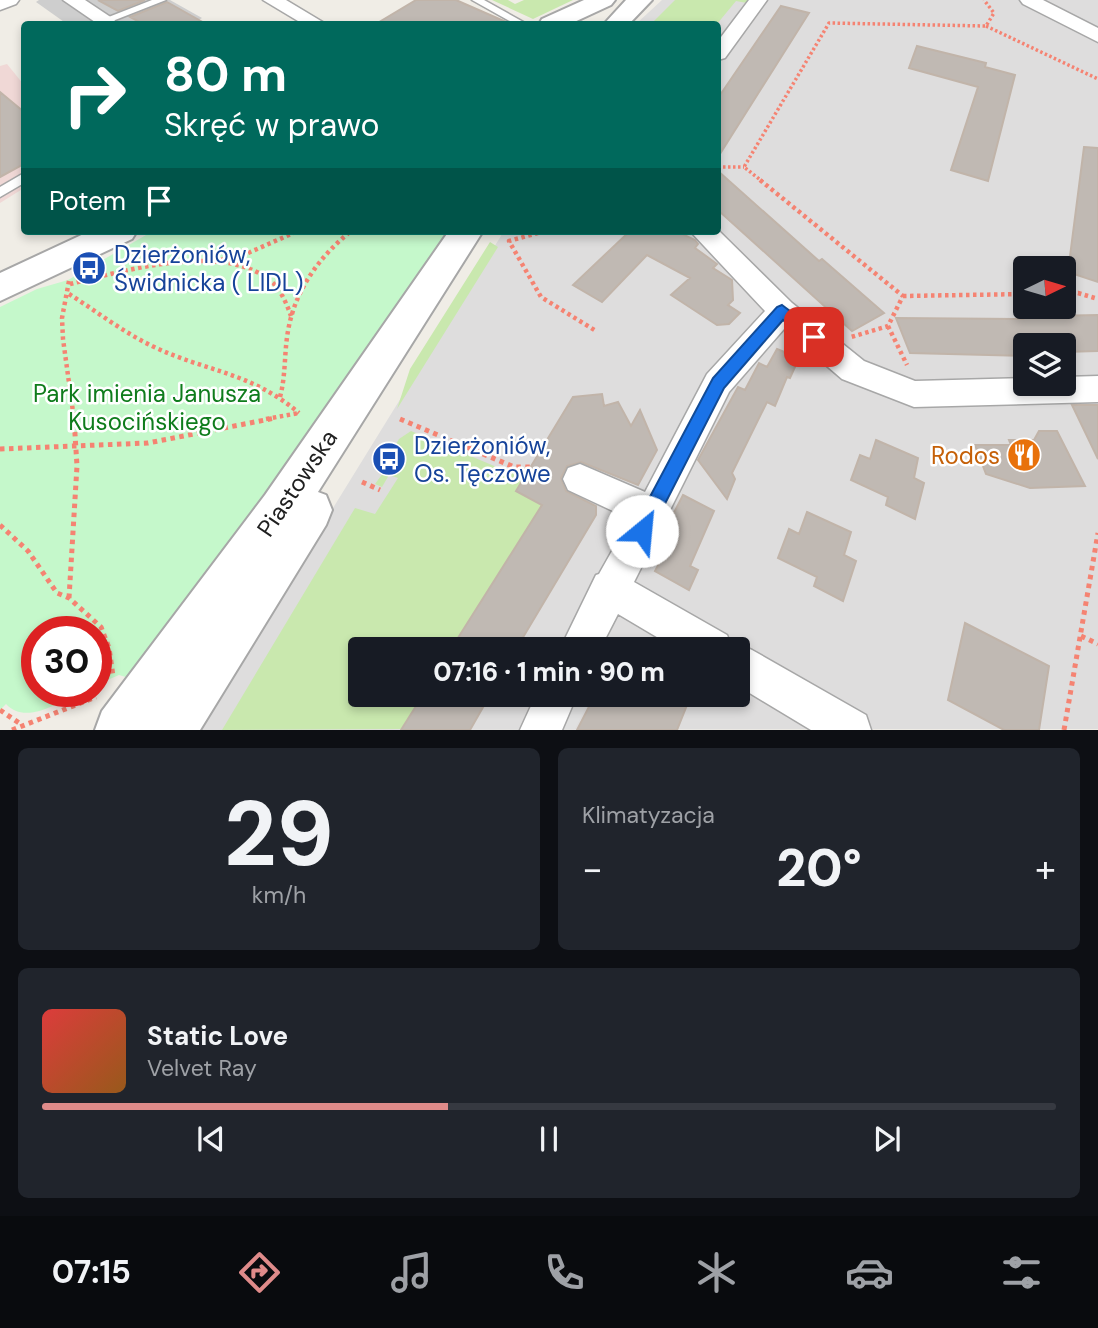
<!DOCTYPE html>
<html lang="pl">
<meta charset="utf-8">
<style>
body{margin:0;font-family:"DM Sans",sans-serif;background:#20242c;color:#f1f3f6;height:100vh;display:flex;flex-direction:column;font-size:26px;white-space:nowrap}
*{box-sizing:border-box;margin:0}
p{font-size:23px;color:#9ea1a6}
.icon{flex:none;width:38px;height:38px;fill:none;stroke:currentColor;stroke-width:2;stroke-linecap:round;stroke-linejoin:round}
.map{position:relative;height:730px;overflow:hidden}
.drawer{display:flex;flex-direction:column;gap:18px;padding:18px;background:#0d0f14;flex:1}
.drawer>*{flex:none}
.banner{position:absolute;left:21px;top:21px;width:700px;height:214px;border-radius:7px;box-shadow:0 4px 10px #0003;background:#00695c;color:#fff;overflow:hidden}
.needle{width:46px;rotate:85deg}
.controls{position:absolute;left:1013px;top:256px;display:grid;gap:14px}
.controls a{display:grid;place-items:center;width:63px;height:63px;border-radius:7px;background:#171b24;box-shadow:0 4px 10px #0003;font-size:35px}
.speed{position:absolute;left:21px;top:616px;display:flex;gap:14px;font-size:35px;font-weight:700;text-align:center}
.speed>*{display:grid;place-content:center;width:91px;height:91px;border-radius:50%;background:#171b24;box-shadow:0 4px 10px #0003;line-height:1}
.speed .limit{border:10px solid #d22;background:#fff;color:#111}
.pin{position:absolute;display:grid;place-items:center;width:60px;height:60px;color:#fff;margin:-30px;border-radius:14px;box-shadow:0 4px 10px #0006}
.me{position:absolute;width:77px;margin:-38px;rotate:28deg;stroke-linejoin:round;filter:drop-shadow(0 0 5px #0008)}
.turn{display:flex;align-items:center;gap:24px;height:147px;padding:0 28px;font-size:32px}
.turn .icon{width:91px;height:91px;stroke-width:2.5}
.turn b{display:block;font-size:49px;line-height:60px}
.then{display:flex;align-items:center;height:66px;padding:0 28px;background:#0003;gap:14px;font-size:26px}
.big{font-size:52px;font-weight:800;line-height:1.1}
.drawer .widget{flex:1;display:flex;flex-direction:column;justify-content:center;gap:10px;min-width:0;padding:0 24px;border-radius:10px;background:#20242c}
.drawer .dial{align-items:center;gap:0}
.dial b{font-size:91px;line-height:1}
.song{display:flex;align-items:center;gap:21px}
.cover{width:84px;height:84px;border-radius:10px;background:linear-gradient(135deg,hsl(0 70% 55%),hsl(30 70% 35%))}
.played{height:7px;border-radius:4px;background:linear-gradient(90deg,#df8b8a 40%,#363941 40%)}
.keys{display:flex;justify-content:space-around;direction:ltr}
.heat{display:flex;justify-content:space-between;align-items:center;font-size:38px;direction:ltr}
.drawer .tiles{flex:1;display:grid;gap:18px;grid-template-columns:1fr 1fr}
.widget:last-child{grid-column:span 2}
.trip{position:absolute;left:348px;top:637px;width:402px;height:70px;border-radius:7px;background:#171b24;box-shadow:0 4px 10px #0003;font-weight:800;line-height:70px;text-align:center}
.tab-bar{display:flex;height:112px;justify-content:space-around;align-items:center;background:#090b0e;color:#9ea1a6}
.tab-bar .icon{width:49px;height:49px}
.tab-bar .on{color:#df8b8a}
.tab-bar b{font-size:32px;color:#f1f3f6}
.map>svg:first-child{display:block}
</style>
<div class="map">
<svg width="1098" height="730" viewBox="0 0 1098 730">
<rect width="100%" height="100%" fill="#f0ede6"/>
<path fill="#dedddd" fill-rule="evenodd" d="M662,0h436v729l-902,1 308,-499h214v-207h-82zM1026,268h38v38h-38zM1026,345h38v38h-38zM360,649h378v46h-378z"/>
<path fill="#f0d8d6" d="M7,64l17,21v103l-24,15v-137z"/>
<path fill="#cecece" d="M39,0h131l32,18 -11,6h-124l-31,-22z"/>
<path fill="#c9e8ae" d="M492,0h16l7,4 9,-4h49l-40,19z
M675,0h75l-3,3 -11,-2 -19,23h-66z
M490,242l8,5 -101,162 13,-40z
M411,431l88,37 27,7 -10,16 26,14 -91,144h-91v46h63l-22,34 -179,1 133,-222 20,6 23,-36 -9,-3 -7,12 -7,-3 22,-30 -5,-3 7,-12z"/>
<path fill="#c5f8cb" d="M153,231h296l-313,449 -17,-5 -23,10v-53h-59v59h46c-22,10 -57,35 -77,13l-6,6v-403l37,-18 31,-9z"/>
<path fill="#e0e0e0" d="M571,695h21l-17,34 -22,1z"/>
<path fill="#c0b9b3" stroke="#c1b4a9" stroke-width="2" d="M98,0h47l-27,11z
M416,0h40l55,24h-135z
M167,2l39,22h-63l-13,-7z
M781,6l28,7 -91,144v-59z
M917,46l69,17 -1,4 30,8 -27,106 -37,-11 27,-83 -69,-19z
M0,92l24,20v52l-24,13z
M1084,147l14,1v134l-30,-10z
M718,171l101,90 3,-2 62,54 -32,18 -134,-121z
M630,231h46l19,9 3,4 -3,4 22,16 -4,4 19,12 1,20 -5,5 12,8 -11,11 -12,1 -46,-30 19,-17 -43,-23 -45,47 -29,-17z
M1044,309l5,7 49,-1v36l-34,1v-7h-38v11l-116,-3 -14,-35 127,1 -4,-8z
M777,349l22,9 -9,20 -3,-1 -12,29 -8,-4 -35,71 3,6 -8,20 -29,-39 40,-73 7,3 14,-27 8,4z
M602,394l2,12 14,-4 13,24 9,-16 17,40 -19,35 -57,-23 -14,4 -6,12 5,13 30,15v9l-80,134h-65l91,-144 -26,-14 57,-94z
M1072,405h26v54z
M1039,431h18l28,55 -55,2 -44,-14 -11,-29h36l-2,-5h25z
M876,440l42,18 -4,20 10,5 -9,36 -29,-14 2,-8 -37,-17 9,-25 10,4z
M683,495l31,16 -24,55 8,4 -9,20 -34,-19 9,-17 -8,-6z
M807,512l44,20 -7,23 12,6 -13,40 -29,-15 3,-9 -39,-19 11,-29 10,5z
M965,623l84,43 -10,64h-35l-56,-30z
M423,695h67l-20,35h-69z
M595,695h96l-14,35h-100z"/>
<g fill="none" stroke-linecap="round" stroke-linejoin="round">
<g stroke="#a7a7a7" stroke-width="3">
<path id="service" d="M152,0h14l-56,22 -9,-2z
M472,0h12l43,24h-12z
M24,173v10l-24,14v-10z"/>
</g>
<g stroke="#a7a7a7" stroke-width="3">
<path id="minor" d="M0,0h19l-3,4 -16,6z
M63,0h22l30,20 -3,4h-18l1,-2z
M263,0h23l40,24h-23z
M749,0h18l-42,58 -7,2v-19z
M1020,0h23l55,28v14l-75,-38z
M718,230l74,73 72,58 51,20 111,-3v5h38v-6l34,-1v26l-184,5 -72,-28 -58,-50 -55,63 -95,190 93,53 5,12 6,-3 14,6 114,65 5,15h-60l-73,-44v-37h-61l-59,-35 -18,35h-40l36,-74 3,-1 31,-55 -62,-29 -5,-11 5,-11 12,-4 65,28 62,-118 58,-63 -75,-80z
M536,695h41l-15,35h-42z"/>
</g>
<g stroke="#a7a7a7" stroke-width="4">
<path id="tertiary" d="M584,0h31l-4,5 -41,19h-31l3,-5z
M626,0h26l-23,24h-25z
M90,231h47l-5,8 -132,62v-28z
M449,231h34l-165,261 8,3 6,15 -6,15 -126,205h-105l7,-19 163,-216z"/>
</g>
<path stroke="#f58372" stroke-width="3.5" stroke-dasharray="2.5 2.5" stroke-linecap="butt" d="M986,26l112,53
M718,167h26
M763,182l-19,-15 85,-144 157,3 8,-13 -10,-13"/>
<path stroke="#f58372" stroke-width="4.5" stroke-dasharray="3.5 3.5" stroke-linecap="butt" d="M760,180l143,116 -15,30 -37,11
M545,231l-36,10 32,56 55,34
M221,260l27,-7 50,-22
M69,281l-7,37 1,21 11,80
M70,284c54,-13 156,-44 203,-1 9,9 14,22 18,33
M69,294c27,17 54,38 83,52 54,26 97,25 147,67
M1064,294l14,-1 20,6
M903,296l123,-2
M888,326l19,39
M280,397c6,-22 4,-44 8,-66 7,-41 31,-74 63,-100
M266,419l33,-6"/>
<path stroke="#f58372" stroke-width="5" stroke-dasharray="4.5 4.5" stroke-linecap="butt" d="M400,419l114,48h19
M0,449l148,-6 127,-25
M362,482l18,8
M0,525l28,26 29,42 12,5 32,29 8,21 4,28
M69,598l8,-132 -3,-48
M1081,636l17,8
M0,710l22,15
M12,730l84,-33
M1064,730l34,-197"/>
<use href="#service" fill="#fff" fill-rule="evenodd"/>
<use href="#minor" fill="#fff" fill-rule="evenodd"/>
<use href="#tertiary" fill="#fff" fill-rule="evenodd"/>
</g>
<path fill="#1a73e8" stroke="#114b97" stroke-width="2" d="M782,305l37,28 2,4 -2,4h-11l-25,-21 -59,68 -76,149 -6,3 -7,-3 -3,-6 3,-6 78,-147 64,-71z"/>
<defs>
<g id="bus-disc" transform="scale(1.75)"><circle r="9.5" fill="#1a4fb4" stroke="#fff"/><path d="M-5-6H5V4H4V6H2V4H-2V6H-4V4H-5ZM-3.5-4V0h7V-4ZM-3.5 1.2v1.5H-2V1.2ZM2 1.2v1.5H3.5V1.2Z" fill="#fff"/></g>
<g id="restaurant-disc" transform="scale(1.75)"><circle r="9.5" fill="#e8710a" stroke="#fff"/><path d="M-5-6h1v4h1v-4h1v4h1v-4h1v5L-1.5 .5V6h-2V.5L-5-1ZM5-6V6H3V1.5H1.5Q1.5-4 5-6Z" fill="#fff"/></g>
</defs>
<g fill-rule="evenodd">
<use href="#bus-disc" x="89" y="268"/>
<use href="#restaurant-disc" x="1024" y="455"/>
<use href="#bus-disc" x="389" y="459"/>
</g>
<g text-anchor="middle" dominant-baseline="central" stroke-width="5" stroke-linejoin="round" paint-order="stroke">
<g font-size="24" fill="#164399" stroke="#fff" text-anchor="start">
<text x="114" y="254">Dzierżoniów,<tspan x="114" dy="28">Świdnicka ( LIDL)</tspan></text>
<text x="414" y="445">Dzierżoniów,<tspan x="414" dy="28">Os. Tęczowe</tspan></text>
</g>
<g font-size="24" fill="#0f7c1c" stroke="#fff">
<text x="147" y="393">Park imienia Janusza<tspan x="147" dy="28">Kusocińskiego</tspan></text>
</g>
<g font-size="24" fill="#c56008" stroke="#fff" text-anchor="end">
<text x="1000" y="455">Rodos</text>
</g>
<g font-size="24" fill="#202020" stroke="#fff">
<text transform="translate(297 483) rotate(-56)">Piastowska</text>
</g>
</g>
</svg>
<div class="controls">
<a><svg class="needle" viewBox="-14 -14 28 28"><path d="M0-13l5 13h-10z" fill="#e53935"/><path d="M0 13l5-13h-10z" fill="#9ea1a6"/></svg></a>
<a><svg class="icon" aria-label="layers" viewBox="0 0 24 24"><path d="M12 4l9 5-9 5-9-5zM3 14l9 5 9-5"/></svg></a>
</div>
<div class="speed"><div class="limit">30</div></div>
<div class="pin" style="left:814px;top:337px;background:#d93025"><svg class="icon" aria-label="arrive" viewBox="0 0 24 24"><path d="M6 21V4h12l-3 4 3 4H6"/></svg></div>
<svg class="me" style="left:642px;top:531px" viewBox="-20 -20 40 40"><circle r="19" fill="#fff"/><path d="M0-13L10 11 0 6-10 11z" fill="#1a73e8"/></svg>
<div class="trip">07:16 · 1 min · 90 m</div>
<div class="banner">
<div class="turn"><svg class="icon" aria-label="right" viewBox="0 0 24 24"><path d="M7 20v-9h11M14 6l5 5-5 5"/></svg><div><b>80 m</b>Skręć w prawo</div></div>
<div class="then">Potem<svg class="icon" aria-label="arrive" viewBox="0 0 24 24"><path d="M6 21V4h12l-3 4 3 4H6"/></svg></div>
</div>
</div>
<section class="drawer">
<div class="tiles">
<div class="widget dial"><b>29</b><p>km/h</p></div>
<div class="widget"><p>Klimatyzacja</p>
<div class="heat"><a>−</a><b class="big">20°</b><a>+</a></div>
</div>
<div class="widget">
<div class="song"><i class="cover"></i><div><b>Static Love</b><p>Velvet Ray</p></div></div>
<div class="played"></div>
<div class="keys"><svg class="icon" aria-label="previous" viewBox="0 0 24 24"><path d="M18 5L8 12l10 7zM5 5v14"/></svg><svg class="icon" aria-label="pause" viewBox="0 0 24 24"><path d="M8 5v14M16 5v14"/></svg><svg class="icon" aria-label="next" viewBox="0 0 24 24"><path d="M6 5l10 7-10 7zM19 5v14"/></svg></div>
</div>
</div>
</section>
<nav class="tab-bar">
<b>07:15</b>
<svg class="icon on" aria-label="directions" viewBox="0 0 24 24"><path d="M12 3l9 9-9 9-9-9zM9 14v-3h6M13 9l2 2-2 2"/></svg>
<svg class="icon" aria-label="music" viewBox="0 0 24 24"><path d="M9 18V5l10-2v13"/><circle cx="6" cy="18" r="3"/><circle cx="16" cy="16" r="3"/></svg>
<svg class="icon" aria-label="phone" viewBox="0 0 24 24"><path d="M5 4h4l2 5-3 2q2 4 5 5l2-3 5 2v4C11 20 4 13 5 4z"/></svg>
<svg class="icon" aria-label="climate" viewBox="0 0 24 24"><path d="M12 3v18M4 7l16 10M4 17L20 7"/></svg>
<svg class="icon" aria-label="car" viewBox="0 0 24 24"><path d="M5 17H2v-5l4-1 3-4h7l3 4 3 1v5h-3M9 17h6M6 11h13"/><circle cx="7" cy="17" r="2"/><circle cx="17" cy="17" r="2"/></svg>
<svg class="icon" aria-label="filters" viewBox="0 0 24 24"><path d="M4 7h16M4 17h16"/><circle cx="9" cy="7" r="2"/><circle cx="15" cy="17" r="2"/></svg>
</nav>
